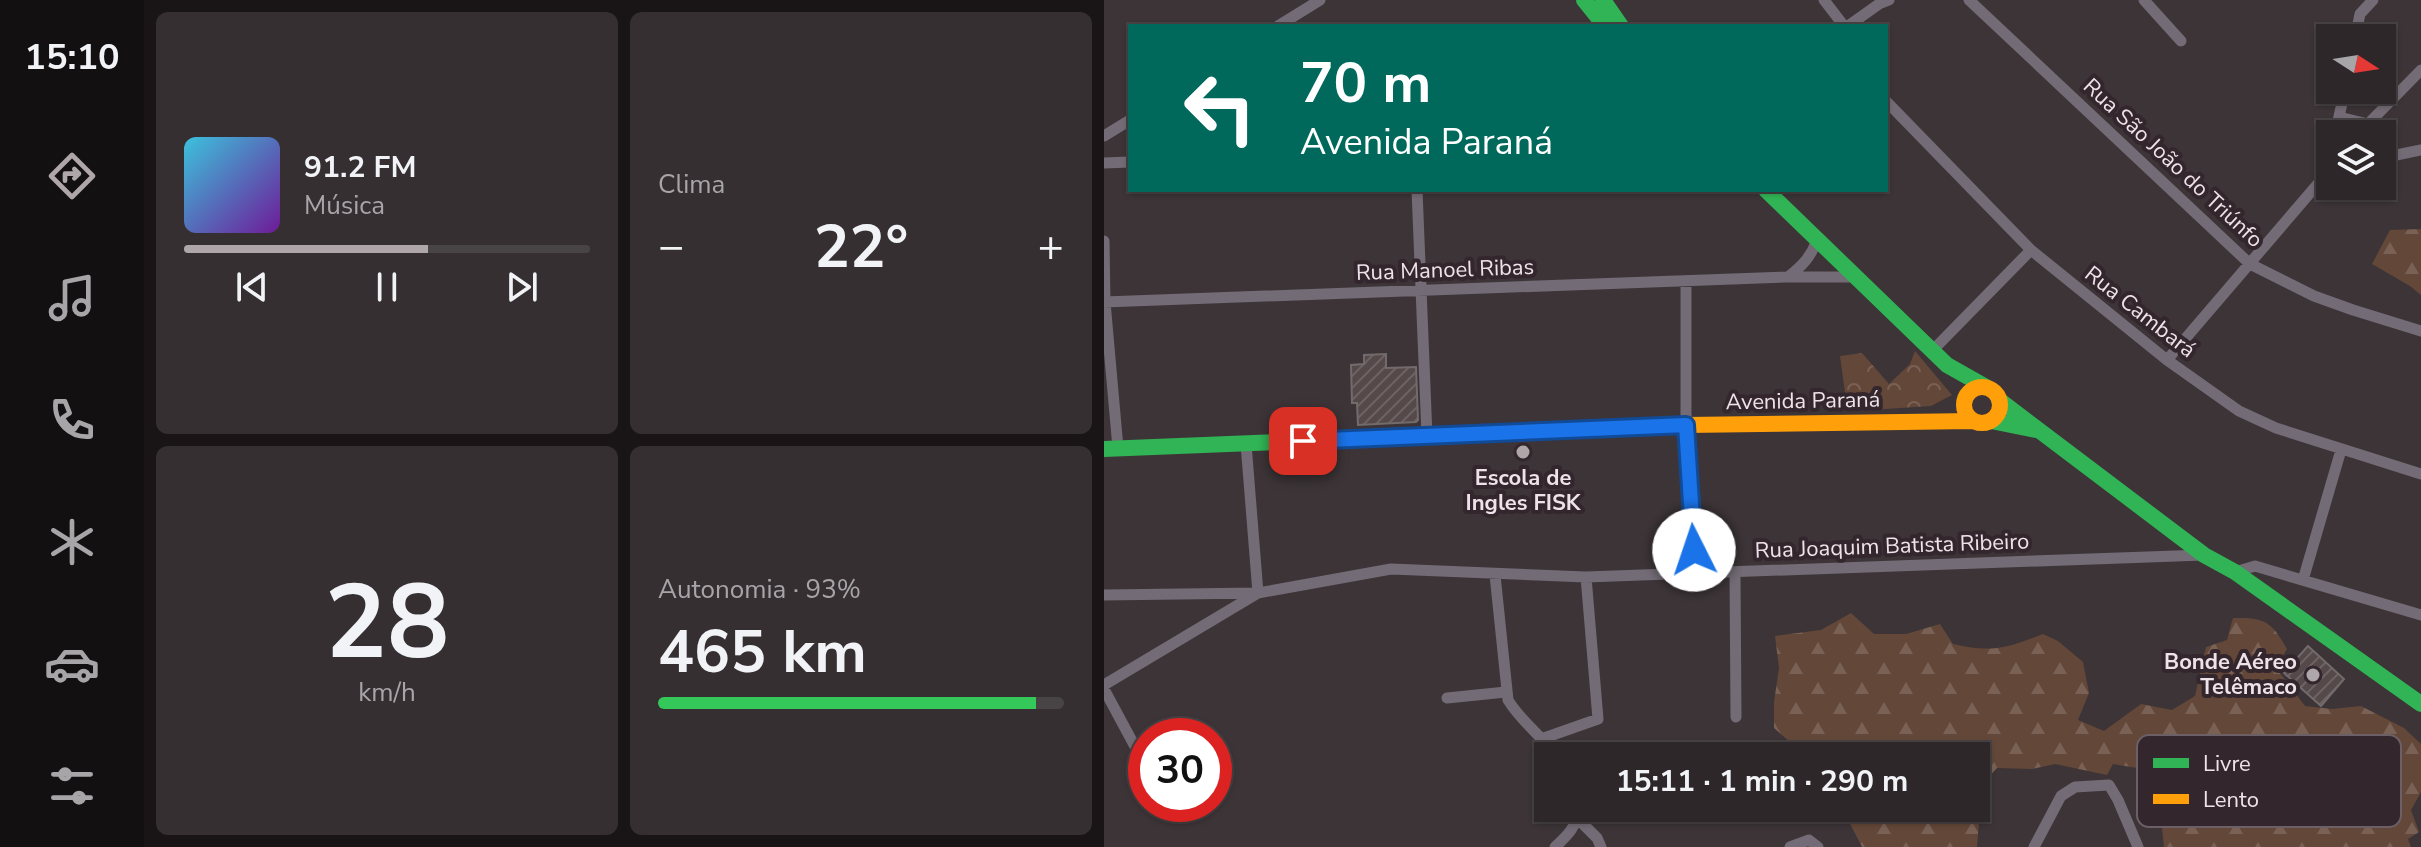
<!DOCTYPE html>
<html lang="pt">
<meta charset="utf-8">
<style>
body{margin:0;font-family:"Nunito Sans",sans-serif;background:#352f31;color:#f1f3f6;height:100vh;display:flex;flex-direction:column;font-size:30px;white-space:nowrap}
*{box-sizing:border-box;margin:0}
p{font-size:26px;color:#a7a5a8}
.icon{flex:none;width:44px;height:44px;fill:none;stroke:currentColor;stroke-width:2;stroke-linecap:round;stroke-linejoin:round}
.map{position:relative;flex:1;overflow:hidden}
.details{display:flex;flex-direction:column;gap:12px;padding:12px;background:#191517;width:960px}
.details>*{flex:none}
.top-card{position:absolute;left:24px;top:24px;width:760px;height:168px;border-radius:0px;box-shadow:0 2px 6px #0004,0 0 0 2px #484446;background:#00695c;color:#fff;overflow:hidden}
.needle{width:52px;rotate:102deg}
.tools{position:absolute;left:1212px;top:24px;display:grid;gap:16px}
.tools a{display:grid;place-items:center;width:80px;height:80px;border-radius:0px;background:#2d2729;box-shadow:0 2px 6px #0004,0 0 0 2px #484446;font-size:40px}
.speed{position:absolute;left:24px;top:718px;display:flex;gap:16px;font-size:40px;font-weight:700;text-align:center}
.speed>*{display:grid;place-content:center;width:104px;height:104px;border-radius:50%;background:#2d2729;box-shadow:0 2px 6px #0004,0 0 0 2px #484446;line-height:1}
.speed .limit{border:12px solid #d22;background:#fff;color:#111}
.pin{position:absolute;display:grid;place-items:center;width:68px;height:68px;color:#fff;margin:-34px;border-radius:16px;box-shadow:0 4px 12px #0006}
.me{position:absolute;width:88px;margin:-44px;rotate:356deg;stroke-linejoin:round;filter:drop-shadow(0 0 6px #0008)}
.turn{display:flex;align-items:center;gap:28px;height:168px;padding:0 40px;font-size:36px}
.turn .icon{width:104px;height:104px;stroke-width:2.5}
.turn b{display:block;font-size:56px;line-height:68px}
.big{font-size:60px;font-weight:700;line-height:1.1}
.details .card{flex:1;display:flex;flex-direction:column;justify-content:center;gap:12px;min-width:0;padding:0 28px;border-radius:12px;background:#352f31}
.details .dial{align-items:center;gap:0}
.dial b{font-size:104px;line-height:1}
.song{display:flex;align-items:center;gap:24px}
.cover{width:96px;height:96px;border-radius:12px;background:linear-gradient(135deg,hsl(190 70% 55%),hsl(280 70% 35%))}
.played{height:8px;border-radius:4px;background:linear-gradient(90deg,#afa6aa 60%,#484446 60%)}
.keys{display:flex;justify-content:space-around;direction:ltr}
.heat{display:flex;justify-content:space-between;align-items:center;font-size:44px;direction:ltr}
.charge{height:12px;border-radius:6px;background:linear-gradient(90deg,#34c759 93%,#484446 0)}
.details .tiles{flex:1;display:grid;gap:12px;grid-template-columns:repeat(2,1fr)}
.trip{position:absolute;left:430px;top:742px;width:456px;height:80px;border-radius:0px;background:#2d2729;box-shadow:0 2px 6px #0004,0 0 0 2px #484446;font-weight:700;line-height:80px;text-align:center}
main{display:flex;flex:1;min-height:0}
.tab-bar{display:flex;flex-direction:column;width:144px;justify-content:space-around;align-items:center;background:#121010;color:#a7a5a8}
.tab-bar .icon{width:56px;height:56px}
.tab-bar .active{color:#afa6aa}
.tab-bar b{font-size:36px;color:#f1f3f6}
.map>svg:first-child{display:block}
</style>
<main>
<nav class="tab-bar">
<b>15:10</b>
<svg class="icon active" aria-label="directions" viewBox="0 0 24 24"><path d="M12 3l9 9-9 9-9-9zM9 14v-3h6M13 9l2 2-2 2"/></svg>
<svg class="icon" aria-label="music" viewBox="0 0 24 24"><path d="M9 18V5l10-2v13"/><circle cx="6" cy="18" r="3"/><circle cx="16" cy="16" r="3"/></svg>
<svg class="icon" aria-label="phone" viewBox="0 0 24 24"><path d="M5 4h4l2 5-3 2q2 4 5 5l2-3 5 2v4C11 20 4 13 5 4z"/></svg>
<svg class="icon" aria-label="climate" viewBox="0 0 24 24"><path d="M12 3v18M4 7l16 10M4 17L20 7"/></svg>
<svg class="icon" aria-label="car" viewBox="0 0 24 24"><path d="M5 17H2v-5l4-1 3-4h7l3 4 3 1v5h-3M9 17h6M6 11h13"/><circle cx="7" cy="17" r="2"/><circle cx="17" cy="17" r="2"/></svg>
<svg class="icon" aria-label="filters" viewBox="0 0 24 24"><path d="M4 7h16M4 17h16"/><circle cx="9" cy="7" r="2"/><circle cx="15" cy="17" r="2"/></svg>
</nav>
<section class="details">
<div class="tiles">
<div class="card">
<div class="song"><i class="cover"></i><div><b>91.2 FM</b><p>Música</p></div></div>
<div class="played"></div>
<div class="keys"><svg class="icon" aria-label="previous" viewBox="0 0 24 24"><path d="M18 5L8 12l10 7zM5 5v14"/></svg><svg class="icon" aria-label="pause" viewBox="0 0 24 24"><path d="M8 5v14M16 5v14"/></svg><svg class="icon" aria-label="next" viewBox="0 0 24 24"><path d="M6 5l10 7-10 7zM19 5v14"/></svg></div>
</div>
<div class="card"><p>Clima</p>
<div class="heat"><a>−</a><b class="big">22°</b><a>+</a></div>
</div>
<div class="card dial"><b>28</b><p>km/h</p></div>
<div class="card"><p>Autonomia · 93%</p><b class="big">465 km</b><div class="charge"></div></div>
</div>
</section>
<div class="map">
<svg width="1317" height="847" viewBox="0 0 1317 847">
<defs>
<pattern id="forest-firs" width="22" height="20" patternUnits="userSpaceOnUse" patternTransform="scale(2)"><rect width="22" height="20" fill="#634738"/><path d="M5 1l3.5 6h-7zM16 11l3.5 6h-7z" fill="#7a6155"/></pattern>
<pattern id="park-crowns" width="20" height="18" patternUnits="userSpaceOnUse" patternTransform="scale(2)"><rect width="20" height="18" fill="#634738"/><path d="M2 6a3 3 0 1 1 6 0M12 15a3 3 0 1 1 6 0" fill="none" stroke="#7a6155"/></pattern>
<pattern id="building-hatch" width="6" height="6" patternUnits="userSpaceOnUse" patternTransform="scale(2)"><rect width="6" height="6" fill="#55494a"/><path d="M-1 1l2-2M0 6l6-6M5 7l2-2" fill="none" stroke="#6e6364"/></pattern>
</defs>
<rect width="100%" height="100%" fill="#3c3437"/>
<path fill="url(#forest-firs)" d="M1317,229v66l-11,-9 -38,-22 18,-34z
M747,613l23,21h32l34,-10 13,20c39,9 53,4 90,-10l15,7 25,21 6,31 -11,27 26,11 37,-27 31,6 23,-14 11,-49 21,-7 6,-22c32,-1 39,4 54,31l-11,19 29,38 27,3 29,-3 43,22 17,16v48l-10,18 8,22 -11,7 3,8h-247l-2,-19 3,-33 -22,-26 -30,-5 -6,11 -52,-11 -23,5 -35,-1 -15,16 -5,63h-115l-20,-39h134v-52h-170l-32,-28v-26l5,-34 -4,-32 46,-6z"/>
<path fill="url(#park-crowns)" d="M811,351l37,44 -21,11 -77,5v-11h-8l-6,-44 22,-3 27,31 21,-20z"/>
<path fill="url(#building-hatch)" stroke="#726b6c" stroke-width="2" d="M282,354v14l30,-1 2,53 -2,2 -58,3 -1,-22h-5l-1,-38 13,-1v-9z
M1204,646l36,33 -23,27 -37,-33z"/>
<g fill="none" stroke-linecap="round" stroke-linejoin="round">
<path stroke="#736b75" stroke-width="11" d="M720,0l20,26
M865,0l281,264 64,32 39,14 68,21
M1040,0l37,41
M174,26l42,-26
M744,26l31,-22 10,-4
M1251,38l5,-24 13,-14
M782,101l145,149 136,110 72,51 37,17 145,46
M1235,117l29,7 7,10
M1264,124l53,-54
M1231,134l10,-44
M0,136l26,-16
M1278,158l39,-8
M0,163l26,-1
M1224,172l2,-16
M313,190l10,246
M0,241l1,61 13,146
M684,277c14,-11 23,-20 29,-37
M582,281v144l9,148
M0,302l683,-25h67
M829,350l98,-100
M1063,360l161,-188
M631,572l1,145
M1131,572l20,-6 166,49
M391,575l13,125c14,23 33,34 47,56
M1199,580l38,-130
M0,595l154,-2 133,-24 195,8 618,-22
M0,685l154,-92 -12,-149
M0,689l42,78
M343,698l59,-6
M440,738l54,-19 -12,-142
M474,819l19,19 4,9
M451,847c13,-12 23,-21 22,-39
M686,847l19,-7 9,7
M930,847l27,-51 14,-9 34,-2 9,15 20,47"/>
<path stroke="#30b455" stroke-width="16" d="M480,0l21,26
M499,0l18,26
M662,190l181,175 39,22
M895,400l205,155 31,17 186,132
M887,421l45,9
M0,449l321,-13"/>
<path stroke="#ff9f0a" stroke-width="16" d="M860 405a18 18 0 1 1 36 0a18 18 0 1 1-36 0Z
M321,436l261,-11 287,-4"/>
</g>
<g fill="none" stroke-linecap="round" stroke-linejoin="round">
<g stroke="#114b97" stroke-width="20">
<path id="route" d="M199,441l383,-16 8,125"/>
</g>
<use href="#route" stroke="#1a73e8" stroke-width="14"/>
</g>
<g fill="#afa6aa" stroke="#34262d" stroke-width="3">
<circle cx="419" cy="452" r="8"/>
<circle cx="1209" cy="675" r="8"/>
</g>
<g text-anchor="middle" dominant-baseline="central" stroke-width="8" stroke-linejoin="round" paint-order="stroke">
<g font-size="22" fill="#ede3e8" stroke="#34262d">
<text transform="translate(1069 163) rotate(43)">Rua São João do Triúnfo</text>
<text transform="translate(341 270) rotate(-2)">Rua Manoel Ribas</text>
<text transform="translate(1036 312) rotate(38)">Rua Cambará</text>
<text transform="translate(699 401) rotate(-1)">Avenida Paraná</text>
<text transform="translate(788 546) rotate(-2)">Rua Joaquim Batista Ribeiro</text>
</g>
<g font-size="22" font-weight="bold" fill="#ede3e8" stroke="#34262d">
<text x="419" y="478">Escola de<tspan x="419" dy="25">Ingles FISK</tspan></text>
<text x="1193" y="662" text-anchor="end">Bonde Aéreo<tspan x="1193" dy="25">Telêmaco</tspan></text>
</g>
</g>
<rect x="1033" y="735" width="264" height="92" rx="12" fill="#34262d" stroke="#6c5f65" stroke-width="2"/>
<rect x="1049" y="758" width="36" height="10" fill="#30b455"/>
<rect x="1049" y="794" width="36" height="10" fill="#ff9f0a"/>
<g font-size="22" fill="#ede3e8">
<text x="1099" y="771">Livre</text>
<text x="1099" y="807">Lento</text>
</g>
</svg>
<div class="tools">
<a><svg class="needle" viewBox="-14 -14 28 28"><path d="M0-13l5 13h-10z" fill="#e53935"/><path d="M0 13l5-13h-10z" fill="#a7a5a8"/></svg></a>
<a><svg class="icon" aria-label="layers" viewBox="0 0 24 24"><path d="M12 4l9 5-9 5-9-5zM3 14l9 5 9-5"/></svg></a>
</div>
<div class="speed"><div class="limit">30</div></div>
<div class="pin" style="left:199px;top:441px;background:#d93025"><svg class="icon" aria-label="arrive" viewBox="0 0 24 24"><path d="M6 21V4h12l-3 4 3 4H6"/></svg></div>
<svg class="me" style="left:590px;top:550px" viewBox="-20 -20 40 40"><circle r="19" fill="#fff"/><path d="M0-13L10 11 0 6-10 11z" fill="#1a73e8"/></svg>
<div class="trip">15:11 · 1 min · 290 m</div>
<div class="top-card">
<div class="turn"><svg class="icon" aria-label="left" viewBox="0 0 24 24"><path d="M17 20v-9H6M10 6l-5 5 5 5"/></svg><div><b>70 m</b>Avenida Paraná</div></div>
</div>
</div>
</main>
